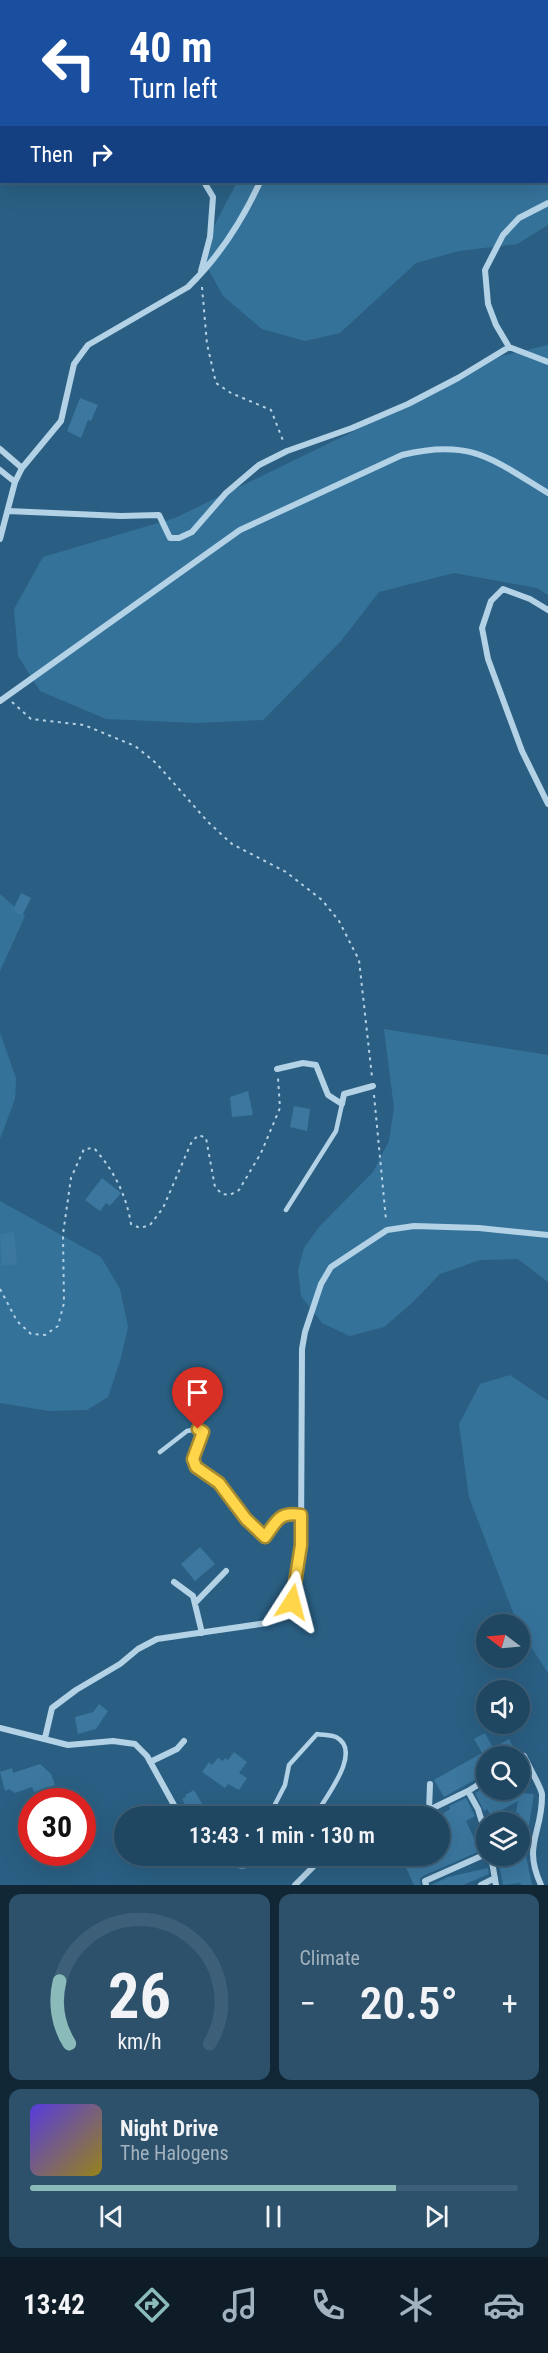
<!DOCTYPE html>
<meta charset="utf-8">
<style>
body{margin:0;font-family:"Roboto Condensed",sans-serif;background:#2d516b;color:#f1f3f6;height:100vh;display:flex;flex-direction:column;font-size:22px;white-space:nowrap}
*{box-sizing:border-box;margin:0}
p{font-size:20px;color:#a2b2be}
.icon{flex:none;width:33px;height:33px;fill:none;stroke:currentColor;stroke-width:2;stroke-linecap:round;stroke-linejoin:round}
.map{position:relative;height:1885px;overflow:hidden}
.drawer{display:flex;flex-direction:column;gap:9px;padding:9px;background:#122736;flex:1}
.drawer>*{flex:none}
.hud{position:absolute;left:0px;top:0px;width:549px;height:183px;box-shadow:0 6px 24px #0002,0 0 0 2px #3d5f77;background:#1a4fa0;color:#fff;overflow:hidden}
.needle{width:39px;rotate:286deg}
.buttons{position:absolute;left:476px;top:1614px;display:grid;gap:12px}
.buttons a{display:grid;place-items:center;width:54px;height:54px;border-radius:50%;background:#204762;box-shadow:0 6px 24px #0002,0 0 0 2px #3d5f77;font-size:30px}
.speed{position:absolute;left:18px;top:1788px;display:flex;gap:12px;font-size:30px;font-weight:700;text-align:center}
.speed>*{display:grid;place-content:center;width:78px;height:78px;border-radius:50%;background:#204762;box-shadow:0 6px 24px #0002,0 0 0 2px #3d5f77;line-height:1}
.speed .limit{border:9px solid #d22;background:#fff;color:#111}
.pin{position:absolute;display:grid;place-items:center;width:51px;height:51px;color:#fff;margin:-62px -26px;border-radius:50% 50% 50% 0;rotate:-45deg;box-shadow:0 0 6px #0007}
.pin .icon{rotate:45deg}
.me{position:absolute;width:66px;margin:-33px;rotate:9deg;stroke-linejoin:round;filter:drop-shadow(0 0 4px #0008)}
.turn{display:flex;align-items:center;gap:21px;height:126px;padding:0 30px;font-size:27px}
.turn .icon{width:78px;height:78px;stroke-width:2.5}
.turn b{display:block;font-size:42px;line-height:51px}
.then{display:flex;align-items:center;height:57px;padding:0 30px;background:#0003;gap:12px;font-size:22px}
.big{font-size:45px;font-weight:600;line-height:1.1}
.drawer .tile{flex:1;display:flex;flex-direction:column;justify-content:center;gap:9px;min-width:0;padding:0 21px;border-radius:12px;background:#2d516b}
.drawer .dial{align-items:center;gap:0}
.dial svg{height:156px;overflow:visible;fill:none;stroke:#3d5f77;stroke-width:7;stroke-linecap:round;text-anchor:middle}
.dial text{fill:#f1f3f6;stroke:none}
.song{display:flex;align-items:center;gap:18px}
.cover{width:72px;height:72px;border-radius:9px;background:linear-gradient(135deg,hsl(250 70% 55%),hsl(50 70% 35%))}
.played{height:6px;border-radius:3px;background:linear-gradient(90deg,#8bbbb9 75%,#3d5f77 75%)}
.keys{display:flex;justify-content:space-around;direction:ltr}
.heat{display:flex;justify-content:space-between;align-items:center;font-size:33px;direction:ltr}
.drawer .tiles{flex:1;display:grid;gap:9px;grid-template-columns:1fr 1fr}
.tile:last-child{grid-column:span 2}
.trip{position:absolute;left:114px;top:1806px;width:336px;height:60px;border-radius:30px;background:#204762;box-shadow:0 6px 24px #0002,0 0 0 2px #3d5f77;font-weight:600;line-height:60px;text-align:center}
.tab-bar{display:flex;height:96px;justify-content:space-around;align-items:center;background:#0d1c27;color:#a2b2be}
.tab-bar .icon{width:42px;height:42px}
.tab-bar .active{color:#8bbbb9}
.tab-bar b{font-size:27px;color:#f1f3f6}
.map>svg:first-child{display:block}
</style>
<div class="map">
<svg width="548" height="1885" viewBox="0 0 548 1885">
<rect width="100%" height="100%" fill="#2a5f83"/>
<path fill="#35729a" d="M490,0h58v225l-31,19 -58,7 -43,12 -76,70 -35,8 -43,-12 -39,-33 -18,-33 9,-37 23,-44h311v-180l-59,-1z
M548,345v250l-11,-7 -83,-15 -75,19 -38,49 -78,79 -66,3 -91,-4 -66,-28 -22,-35 -4,-47 29,-52 132,-39 237,-115 73,-43z
M0,894l25,22 -25,55z
M384,1029l164,26v227l-30,-23 -38,1 -40,14 -28,29 -28,24 -34,9 -28,-13 -21,-27 -3,-26 6,-22 15,-21 54,-55 16,-31 5,-33z
M0,1033l16,45 -1,21 -15,40z
M0,1201l101,56 19,32 8,38 -7,31 -13,39 -21,13 -38,1 -49,-8z
M510,1375l38,26v272l-29,-45 -50,-131 -10,-73 21,-40z"/>
<path fill="#3b779f" d="M80,398l18,7 -7,16 -3,-1 -7,18 -14,-7z
M21,893l10,5 -9,18 -9,-6z
M248,1091l5,24 -21,2 -2,-20z
M294,1106l16,3 -3,22 -17,-4z
M102,1178l19,15 -11,13 -4,-3 -6,8 -15,-11z
M14,1232l3,32 -15,2 -2,-32z
M200,1547l15,17 -20,17 -14,-17z
M99,1704l9,7 -12,18 -18,5 -3,-17 18,-5z
M485,1733l8,15 16,-9 8,16 -31,1v16l-7,4 1,1 -36,20 -10,-17 48,-27 -8,-14z
M234,1752l13,10 -8,11 8,5 -8,12 -11,-6 -3,4 -23,-16 7,-10 3,3 6,-7 5,3 2,-3 3,2z
M40,1764l11,10 4,11 -21,7 -2,-5 -17,6 -6,-4 -4,2 -5,-19 12,-4 1,5z
M485,1787l1,3 48,4 -9,56h-6v-37h-3l2,-12 -27,15 -4,-7 -3,2 -9,-18z
M194,1790l13,22 -2,1 1,3h-17l-5,-9 2,-1 -4,-7 4,-2 -1,-2z
M466,1798l9,18 -9,5 14,30 -57,25 -3,3 1,6h-7l-8,-17 27,-12h7v-41l10,-6 -1,-3z
M515,1856h11l6,29h-11l-1,-2 -17,2 -4,-20 17,-4z
M488,1868l1,6 -26,11h-32l17,-8z"/>
<g fill="none" stroke-linecap="round" stroke-linejoin="round">
<path stroke="#b3d2e6" stroke-width="2" stroke-dasharray="3 4.5" stroke-linecap="butt" d="M202,287l5,57 9,39 15,10 40,17 13,33
M12,702l19,17 53,6 51,21 21,17 52,59 24,22 54,28 36,28 17,21 20,39 13,117
M374,1095l12,125
M0,1289l17,32 14,13 14,1 13,-9 6,-23 -1,-69 8,-56 13,-29 10,-1c20,23 32,46 37,76l9,4 10,-3 13,-17 29,-67 7,-6 7,3 9,49 7,7 8,1 9,-5 22,-37 19,-45 -2,-30"/>
<path stroke="#b3d2e6" stroke-width="4.5" d="M286,1210l50,-79 6,-27
M160,1452l27,-21 11,-2 5,3 -10,27 4,8 21,16 28,36 19,18c12,-16 14,-26 36,-22
M269,1816l16,-31 4,-20 28,-31c5,1 14,1 19,3 28,14 -12,62 -21,79"/>
<path stroke="#b3d2e6" stroke-width="6" d="M340,0l2,2
M468,0l7,2
M484,0v2
M239,2l1,-2
M411,2v-2
M548,203l-29,15 -16,17 -18,35 3,34 8,21 13,22 39,15
M201,271l9,-34 3,-40 -9,-15
M0,449l22,19
M0,470l15,12
M8,511l113,5 38,-1 11,23h9l13,-6 34,-39 33,-28 28,-14 65,-23 56,-24 50,-26 51,-31
M0,539l15,-57 7,-14 39,-47 13,-57 14,-19 100,-58c30,-29 55,-68 72,-105
M548,610l-18,-11 -27,-10 -12,12 -9,27 6,31 34,92 26,53
M0,701l240,-171 162,-75c69,-17 90,4 146,38
M277,1069l26,-6 13,2 12,30 14,9 2,-10 29,-8
M174,1582l19,14 9,37
M195,1603l31,-32
M0,1728l68,17 45,-4 22,3 12,12 33,60
M45,1738l7,-30 24,-18 44,-26 18,-15 19,-10 110,-16 17,-7 8,-14 9,-57 1,-196 3,-17 16,-48 10,-17 56,-37 27,-4 65,2 69,7
M519,1760l5,-4c4,9 17,31 18,38 1,39 -20,50 -1,91
M150,1762l27,-13 7,-8
M430,1784l-1,26 39,-19 10,18 8,26
M468,1791l18,-11
M209,1856c17,11 45,14 60,0
M491,1856l5,29
M295,1885l18,-18 3,-11
M426,1885l-1,-4 61,-27
M481,1885l14,-7"/>
</g>
<g fill="none" stroke-linecap="round" stroke-linejoin="round">
<g stroke="#a68a30" stroke-width="15">
<path id="route" d="M198,1429l5,3 -10,27 3,8 23,16 27,36 19,18c12,-16 14,-26 36,-22v30l-9,57"/>
</g>
<use href="#route" stroke="#ffd54a" stroke-width="10"/>
</g>
</svg>
<div class="buttons">
<a><svg class="needle" viewBox="-14 -14 28 28"><path d="M0-13l5 13h-10z" fill="#e53935"/><path d="M0 13l5-13h-10z" fill="#a2b2be"/></svg></a>
<a><svg class="icon" aria-label="sound" viewBox="0 0 24 24"><path d="M4 9h4l5-4v14l-5-4H4zM17 9q2 3 0 6"/></svg></a>
<a><svg class="icon" aria-label="search" viewBox="0 0 24 24"><circle cx="10" cy="10" r="6"/><path d="M15 15l6 6"/></svg></a>
<a><svg class="icon" aria-label="layers" viewBox="0 0 24 24"><path d="M12 4l9 5-9 5-9-5zM3 14l9 5 9-5"/></svg></a>
</div>
<div class="speed"><div class="limit">30</div></div>
<div class="pin" style="left:198px;top:1429px;background:#d93025"><svg class="icon" aria-label="arrive" viewBox="0 0 24 24"><path d="M6 21V4h12l-3 4 3 4H6"/></svg></div>
<svg class="me" style="left:292px;top:1602px" viewBox="-20 -20 40 40"><path d="M0-17L14 15 0 8-14 15z" fill="#ffd54a" stroke="#fff" stroke-width="4"/></svg>
<div class="trip">13:43 · 1 min · 130 m</div>
<div class="hud">
<div class="turn"><svg class="icon" aria-label="left" viewBox="0 0 24 24"><path d="M17 20v-9H6M10 6l-5 5 5 5"/></svg><div><b>40 m</b>Turn left</div></div>
<div class="then">Then<svg class="icon" aria-label="right" viewBox="0 0 24 24"><path d="M7 20v-9h11M14 6l5 5-5 5"/></svg></div>
</div>
</div>
<section class="drawer">
<div class="tiles">
<div class="tile dial"><svg viewBox="0 0 100 80">
<path d="M14 69A42 42 0 1 1 86 69"/>
<path d="M14 69A42 42 0 0 1 9 37" stroke="#8bbbb9"/>
<text x="50" y="56" font-size="32" font-weight="700">26</text>
<text x="50" y="72" font-size="11">km/h</text>
</svg></div>
<div class="tile"><p>Climate</p>
<div class="heat"><a>−</a><b class="big">20.5°</b><a>+</a></div>
</div>
<div class="tile">
<div class="song"><i class="cover"></i><div><b>Night Drive</b><p>The Halogens</p></div></div>
<div class="played"></div>
<div class="keys"><svg class="icon" aria-label="previous" viewBox="0 0 24 24"><path d="M18 5L8 12l10 7zM5 5v14"/></svg><svg class="icon" aria-label="pause" viewBox="0 0 24 24"><path d="M8 5v14M16 5v14"/></svg><svg class="icon" aria-label="next" viewBox="0 0 24 24"><path d="M6 5l10 7-10 7zM19 5v14"/></svg></div>
</div>
</div>
</section>
<nav class="tab-bar">
<b>13:42</b>
<svg class="icon active" aria-label="directions" viewBox="0 0 24 24"><path d="M12 3l9 9-9 9-9-9zM9 14v-3h6M13 9l2 2-2 2"/></svg>
<svg class="icon" aria-label="music" viewBox="0 0 24 24"><path d="M9 18V5l10-2v13"/><circle cx="6" cy="18" r="3"/><circle cx="16" cy="16" r="3"/></svg>
<svg class="icon" aria-label="phone" viewBox="0 0 24 24"><path d="M5 4h4l2 5-3 2q2 4 5 5l2-3 5 2v4C11 20 4 13 5 4z"/></svg>
<svg class="icon" aria-label="climate" viewBox="0 0 24 24"><path d="M12 3v18M4 7l16 10M4 17L20 7"/></svg>
<svg class="icon" aria-label="car" viewBox="0 0 24 24"><path d="M5 17H2v-5l4-1 3-4h7l3 4 3 1v5h-3M9 17h6M6 11h13"/><circle cx="7" cy="17" r="2"/><circle cx="17" cy="17" r="2"/></svg>
</nav>
